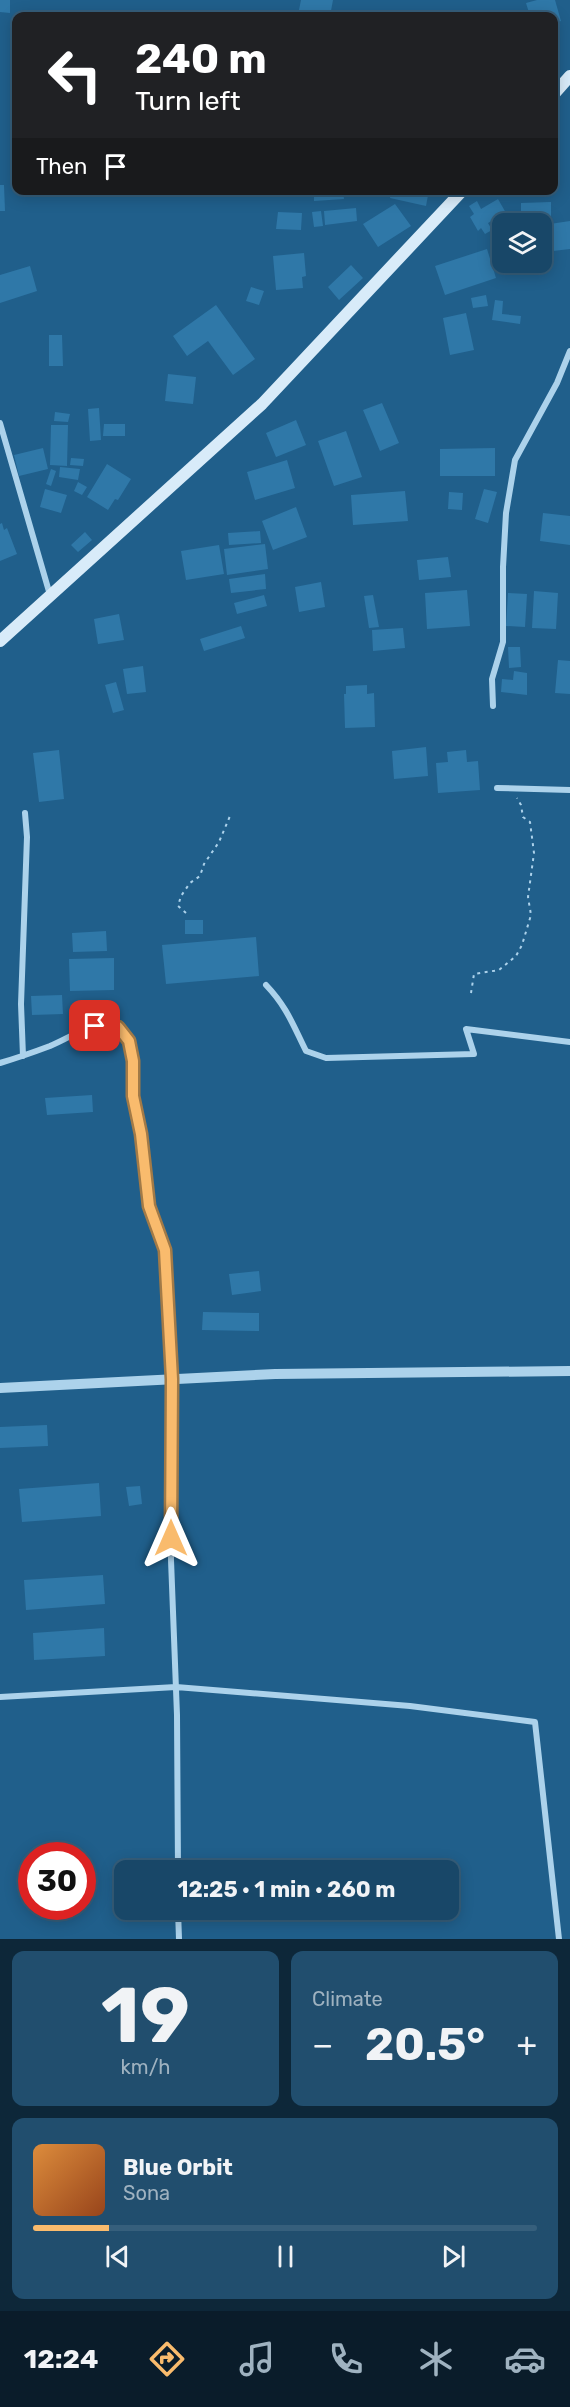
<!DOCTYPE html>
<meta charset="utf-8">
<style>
body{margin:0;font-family:Rubik,sans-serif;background:#214e6e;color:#f1f3f6;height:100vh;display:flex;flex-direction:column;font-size:22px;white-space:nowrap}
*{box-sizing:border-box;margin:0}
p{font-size:20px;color:#9fb2c0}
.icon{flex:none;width:33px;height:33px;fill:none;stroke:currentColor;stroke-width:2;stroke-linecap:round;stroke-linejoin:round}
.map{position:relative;height:1939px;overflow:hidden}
.side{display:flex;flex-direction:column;gap:12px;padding:12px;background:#0d2739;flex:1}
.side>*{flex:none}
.hud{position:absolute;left:12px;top:12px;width:546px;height:183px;border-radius:12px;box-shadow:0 3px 15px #0003,0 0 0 2px #365f7c;background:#202124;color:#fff;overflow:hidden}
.fabs{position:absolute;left:492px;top:213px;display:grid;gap:12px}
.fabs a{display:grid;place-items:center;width:60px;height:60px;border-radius:12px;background:#184768;box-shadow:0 3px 15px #0003,0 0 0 2px #365f7c;font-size:30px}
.speed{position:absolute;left:18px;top:1842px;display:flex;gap:12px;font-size:30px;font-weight:700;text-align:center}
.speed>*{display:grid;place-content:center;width:78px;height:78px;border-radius:50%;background:#184768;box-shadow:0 3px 15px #0003,0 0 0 2px #365f7c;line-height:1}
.speed .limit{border:9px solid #d22;background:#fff;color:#111}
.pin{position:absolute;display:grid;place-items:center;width:51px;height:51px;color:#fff;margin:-26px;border-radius:12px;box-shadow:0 3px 9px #0006}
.me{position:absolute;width:66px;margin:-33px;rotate:0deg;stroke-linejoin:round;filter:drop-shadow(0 0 4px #0008)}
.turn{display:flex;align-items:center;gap:21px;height:126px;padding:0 24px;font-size:27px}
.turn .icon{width:78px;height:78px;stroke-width:2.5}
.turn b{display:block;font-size:42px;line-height:51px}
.then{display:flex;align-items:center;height:57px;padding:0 24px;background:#0003;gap:12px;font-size:22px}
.big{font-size:45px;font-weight:700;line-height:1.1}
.side .tile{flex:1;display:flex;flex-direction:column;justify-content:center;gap:9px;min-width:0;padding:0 21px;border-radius:12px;background:#214e6e}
.side .dial{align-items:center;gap:0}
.dial b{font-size:78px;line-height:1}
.song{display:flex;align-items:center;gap:18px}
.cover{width:72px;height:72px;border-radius:9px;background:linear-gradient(135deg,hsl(30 70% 55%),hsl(20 70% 35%))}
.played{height:6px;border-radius:3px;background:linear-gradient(90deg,#f9bb6d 15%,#365f7c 15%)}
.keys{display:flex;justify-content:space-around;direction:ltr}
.heat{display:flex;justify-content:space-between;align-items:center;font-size:33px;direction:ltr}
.side .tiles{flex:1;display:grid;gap:12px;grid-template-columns:1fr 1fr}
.tile:last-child{grid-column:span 2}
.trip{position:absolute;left:114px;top:1860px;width:345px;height:60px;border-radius:12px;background:#184768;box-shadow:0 3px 15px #0003,0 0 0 2px #365f7c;font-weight:700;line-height:60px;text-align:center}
.dock{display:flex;height:96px;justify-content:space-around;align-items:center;background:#0a1c2a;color:#9fb2c0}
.dock .icon{width:42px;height:42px}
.dock .selected{color:#f9bb6d}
.dock b{font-size:27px;color:#f1f3f6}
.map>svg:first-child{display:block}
</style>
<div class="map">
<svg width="570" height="1939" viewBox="0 0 570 1939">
<rect width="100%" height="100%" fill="#205f8b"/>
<path fill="#2f78a8" d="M0,0h10v13l-10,-1z
M301,0h32l-3,16h-26l1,-5 -6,-1z
M537,0h18l6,21 -7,2v-7h-24l-4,-13z
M0,185h4l1,26h-5z
M314,190h29l1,9 -30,2z
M392,190h37l-3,16 -36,-8z
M498,199l8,14 -18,10 4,7 -7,4 -4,-6 -3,3 -8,-14 4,-3 -5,-8 8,-5 4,8z
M551,202v16l-30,1v-16z
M395,204l16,22 -33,21 -15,-23z
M356,208l1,13 -32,4 -1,-14z
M321,211l2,15 -9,1 -2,-15z
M278,212l24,1 -1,17 -25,-1z
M570,221v28l-17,2 -3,-27z
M487,249l9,29 -51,17 -10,-29z
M304,253l2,23 -4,1 1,11 -27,2 -3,-34z
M351,265l12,13 -24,22 -11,-13z
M30,266l7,25 -37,12v-28z
M251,287l13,4 -5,14 -13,-4z
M486,295l2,11 -15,2 -2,-10z
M495,300l8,1 -1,13 19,2 -1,8 -28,-4z
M216,305l39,54 -22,16 -25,-34 -21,15 -14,-20z
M466,313l8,37 -24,5 -7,-37z
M49,335h13l1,31h-14z
M168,374l28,3 -3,27 -28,-3z
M382,403l17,40 -19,8 -17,-41z
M99,408l2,32 -11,1 -2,-32z
M55,412l15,2 -2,8 -14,-1z
M296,420l10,25 -30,12 -10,-24z
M104,424h21v12h-22z
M51,425h17l-1,41 -17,-1z
M346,431l16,46 -28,9 -16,-45z
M43,448l5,21 -29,7 -5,-21z
M495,448v28h-55v-27z
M71,458l13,1 -1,7 -13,-1z
M287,460l8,28 -40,12 -8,-28z
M107,464l24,15 -13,21 -3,-1 -7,11 -21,-13z
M60,467l20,2 -2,11 -19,-3z
M51,469l5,2 -5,15 -5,-2z
M78,482l9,5 -5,8 -8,-4z
M45,489l22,6 -6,18 -21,-6z
M484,489l13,3 -9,31 -13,-4z
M405,491l3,30 -55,4 -2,-30z
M449,492l14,1 -1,17 -14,-1z
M296,507l11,30 -34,13 -11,-29z
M543,513l27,3v29l-30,-4z
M2,523l2,7 3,-2 10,26 -17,7v-37z
M260,531l1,12 -32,2 -1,-12z
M85,532l7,8 -14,12 -7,-7z
M265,544l3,25 -41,6 -3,-26z
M219,545l5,29 -38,6 -5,-29z
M448,557l3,20 -32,3 -2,-20z
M265,574l1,15 -35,4 -2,-14z
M321,582l4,25 -26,5 -4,-25z
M467,590l3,36 -43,3 -2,-36z
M534,591l24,2 -2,36 -24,-1z
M508,593l19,1 -2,33 -19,-1z
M264,595l3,11 -30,8 -3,-11z
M373,595l6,32 -10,1 -5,-32z
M119,614l5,26 -26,4 -4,-25z
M241,626l4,12 -41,13 -4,-12z
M403,628l2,20 -32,3 -1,-21z
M508,647h12l1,20 -12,1z
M558,660l12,1v33l-15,-1z
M143,666l3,26 -19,2 -4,-25z
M514,671l13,2v22l-26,-3 1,-13 11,1z
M116,682l8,28 -11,3 -8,-28z
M367,685v9l7,-1 1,34 -30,1 -1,-34h2v-8z
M426,747l2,29 -34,3 -2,-28z
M59,750l5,49 -25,3 -6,-49z
M466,750l1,12 11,-1 2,29 -42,3 -2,-30 12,-1 -1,-10z
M185,920h18v14h-18z
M106,931l1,20 -34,1 -1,-19z
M256,937l3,39 -93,8 -4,-39z
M114,958v32l-44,1 -1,-32z
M62,995l1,19 -31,1 -1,-19z
M92,1095l1,17 -46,3 -2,-17z
M259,1271l2,20 -29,4 -3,-21z
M203,1312l56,1v18l-57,-1z
M47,1425l1,21 -48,2v-21z
M99,1483l2,33 -79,6 -3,-33z
M140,1486l2,18 -13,2 -3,-19z
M103,1575l2,29 -79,6 -2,-30z
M104,1628l1,28 -71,4 -1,-27z"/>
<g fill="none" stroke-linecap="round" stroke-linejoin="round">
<path stroke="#acd2eb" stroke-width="2" stroke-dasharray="3 4.5" stroke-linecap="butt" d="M186,913l-8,-7 3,-10 9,-13 10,-7 4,-12 15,-22 11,-26
M471,993l3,-19 25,-4 17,-14 6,-11 9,-30 -3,-18 6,-44 -4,-31 -7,-5 -2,-12 -4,-7"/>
<path stroke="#acd2eb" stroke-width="6" d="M0,423l50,172
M493,706l-1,-27 11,-37v-75l3,-54 9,-53 42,-77 13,-32
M497,788l73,2
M266,985c21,22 27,40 40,66l20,7 148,-4 -8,-25 104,13
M23,1056l-2,-52 6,-167 -2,-24
M0,1063c17,-5 34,-11 50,-17 30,-13 32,-21 68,-19l11,13 4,21v36l8,37 8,72 16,44 7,129 -1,181 6,155 1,155
M0,1697l176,-10 234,19 125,16 24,217
M178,1910l1,29"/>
<path stroke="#acd2eb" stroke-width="10" d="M0,1388l275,-14 295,-3"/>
<path stroke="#d8ebf9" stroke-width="12" d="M554,94l16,-18
M0,641l262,-237 201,-214"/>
</g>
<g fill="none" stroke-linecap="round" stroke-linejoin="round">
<g stroke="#a27a47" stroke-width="15">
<path id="route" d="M95,1026l23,1 11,14 4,20v35l8,38 8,72 16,44 7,129 -1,159"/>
</g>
<use href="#route" stroke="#f9bb6d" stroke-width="10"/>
</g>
</svg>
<div class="fabs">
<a><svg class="icon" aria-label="layers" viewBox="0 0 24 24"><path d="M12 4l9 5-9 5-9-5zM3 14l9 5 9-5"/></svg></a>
</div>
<div class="speed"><div class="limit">30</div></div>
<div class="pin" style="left:95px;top:1026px;background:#d93025"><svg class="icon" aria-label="arrive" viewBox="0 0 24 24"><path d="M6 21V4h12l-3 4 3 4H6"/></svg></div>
<svg class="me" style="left:171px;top:1538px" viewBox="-20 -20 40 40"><path d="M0-17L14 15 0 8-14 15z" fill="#f9bb6d" stroke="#fff" stroke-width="4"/></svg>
<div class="trip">12:25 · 1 min · 260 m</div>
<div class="hud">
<div class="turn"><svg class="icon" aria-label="left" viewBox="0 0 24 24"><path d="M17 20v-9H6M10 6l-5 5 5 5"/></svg><div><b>240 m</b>Turn left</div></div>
<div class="then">Then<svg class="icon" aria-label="arrive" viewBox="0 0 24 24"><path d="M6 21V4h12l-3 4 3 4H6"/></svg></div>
</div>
</div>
<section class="side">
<div class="tiles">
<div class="tile dial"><b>19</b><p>km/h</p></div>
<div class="tile"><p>Climate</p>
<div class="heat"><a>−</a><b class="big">20.5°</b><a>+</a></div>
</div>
<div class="tile">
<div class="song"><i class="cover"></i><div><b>Blue Orbit</b><p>Sona</p></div></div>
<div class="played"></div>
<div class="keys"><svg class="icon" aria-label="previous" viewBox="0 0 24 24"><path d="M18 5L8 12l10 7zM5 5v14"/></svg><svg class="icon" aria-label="pause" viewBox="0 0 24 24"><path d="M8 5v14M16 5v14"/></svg><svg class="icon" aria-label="next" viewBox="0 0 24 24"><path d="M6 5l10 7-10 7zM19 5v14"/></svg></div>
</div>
</div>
</section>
<nav class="dock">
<b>12:24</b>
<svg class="icon selected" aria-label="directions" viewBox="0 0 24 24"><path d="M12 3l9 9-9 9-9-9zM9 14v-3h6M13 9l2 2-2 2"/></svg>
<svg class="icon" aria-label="music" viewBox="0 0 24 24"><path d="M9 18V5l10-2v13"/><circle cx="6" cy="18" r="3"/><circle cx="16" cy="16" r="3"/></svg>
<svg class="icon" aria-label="phone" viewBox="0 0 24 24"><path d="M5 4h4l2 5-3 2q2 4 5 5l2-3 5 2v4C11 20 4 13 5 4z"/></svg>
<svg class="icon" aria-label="climate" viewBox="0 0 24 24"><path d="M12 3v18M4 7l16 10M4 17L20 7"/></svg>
<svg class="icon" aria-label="car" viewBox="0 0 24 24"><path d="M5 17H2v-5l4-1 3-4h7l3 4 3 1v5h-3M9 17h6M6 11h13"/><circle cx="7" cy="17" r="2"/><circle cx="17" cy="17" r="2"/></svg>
</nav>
